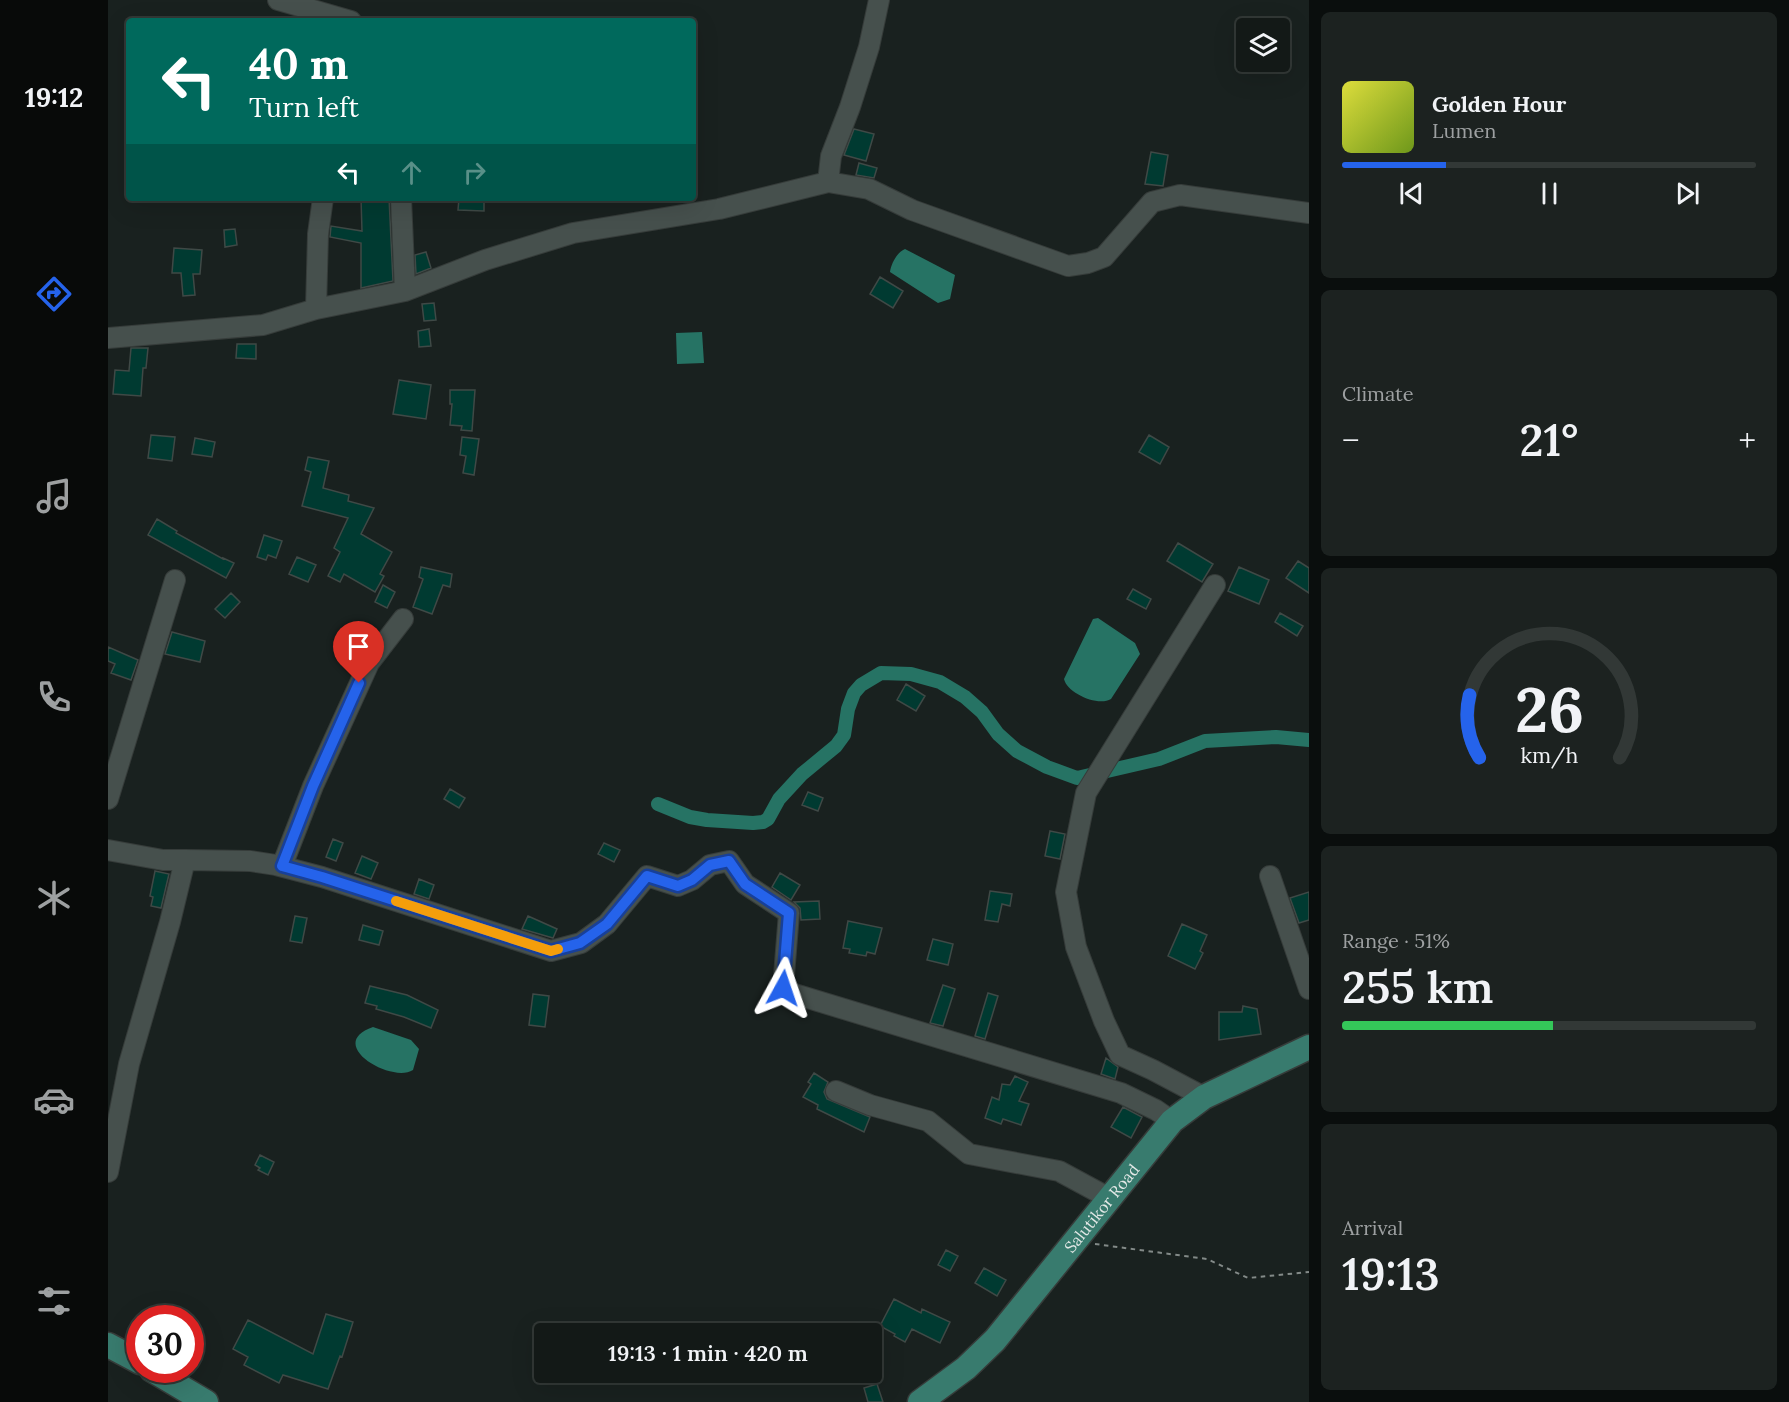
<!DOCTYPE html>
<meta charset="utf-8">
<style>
body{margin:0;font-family:Lora,serif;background:#1c2220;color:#f1f3f6;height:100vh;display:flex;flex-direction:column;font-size:22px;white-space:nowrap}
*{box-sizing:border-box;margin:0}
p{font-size:20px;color:#9da0a1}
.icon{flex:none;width:33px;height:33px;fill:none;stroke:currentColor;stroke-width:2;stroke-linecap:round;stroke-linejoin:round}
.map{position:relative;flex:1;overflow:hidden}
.panel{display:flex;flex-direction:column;gap:12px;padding:12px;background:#0a0e0d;width:480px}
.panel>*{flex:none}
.banner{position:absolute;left:18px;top:18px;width:570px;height:183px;border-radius:6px;box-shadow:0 6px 24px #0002,0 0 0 2px #323836;background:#00695c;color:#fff;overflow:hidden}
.tools{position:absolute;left:1128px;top:18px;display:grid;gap:12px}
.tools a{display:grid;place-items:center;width:54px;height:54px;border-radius:6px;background:#131917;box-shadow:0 6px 24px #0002,0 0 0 2px #323836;font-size:30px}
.speed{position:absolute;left:18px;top:1305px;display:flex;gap:12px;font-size:30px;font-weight:700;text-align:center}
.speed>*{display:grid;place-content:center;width:78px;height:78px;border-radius:50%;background:#131917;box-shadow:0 6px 24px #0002,0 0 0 2px #323836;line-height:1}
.speed .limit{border:9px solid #d22;background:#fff;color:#111}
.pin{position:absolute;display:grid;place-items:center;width:51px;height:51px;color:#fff;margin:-62px -26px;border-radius:50% 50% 50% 0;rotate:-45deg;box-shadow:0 0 6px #0007}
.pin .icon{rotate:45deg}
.me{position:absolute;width:66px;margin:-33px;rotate:5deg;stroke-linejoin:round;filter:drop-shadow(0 0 4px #0008)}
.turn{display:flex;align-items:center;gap:21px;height:126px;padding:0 24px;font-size:27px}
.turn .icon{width:78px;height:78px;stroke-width:2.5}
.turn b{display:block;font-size:42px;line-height:51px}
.lanes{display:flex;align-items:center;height:57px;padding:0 24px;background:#0003;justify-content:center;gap:30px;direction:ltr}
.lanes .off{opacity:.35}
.big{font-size:45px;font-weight:600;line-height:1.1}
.panel .widget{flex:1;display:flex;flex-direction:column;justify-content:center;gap:9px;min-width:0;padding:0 21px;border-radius:9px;background:#1c2220}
.panel .dial{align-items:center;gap:0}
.dial svg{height:156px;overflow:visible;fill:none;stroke:#323836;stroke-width:7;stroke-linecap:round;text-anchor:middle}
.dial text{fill:#f1f3f6;stroke:none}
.song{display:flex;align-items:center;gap:18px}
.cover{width:72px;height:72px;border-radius:9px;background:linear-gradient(135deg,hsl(60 70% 55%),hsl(80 70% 35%))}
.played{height:6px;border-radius:3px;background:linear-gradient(90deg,#2563eb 25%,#323836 25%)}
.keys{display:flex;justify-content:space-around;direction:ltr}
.heat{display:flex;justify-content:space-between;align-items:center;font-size:33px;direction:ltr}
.charge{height:9px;border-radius:4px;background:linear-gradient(90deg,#34c759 51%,#323836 0)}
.trip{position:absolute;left:426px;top:1323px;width:348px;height:60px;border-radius:6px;background:#131917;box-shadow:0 6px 24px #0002,0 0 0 2px #323836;font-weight:600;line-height:60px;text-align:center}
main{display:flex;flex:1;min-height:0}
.menu{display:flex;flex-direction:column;width:108px;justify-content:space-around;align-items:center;background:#080a09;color:#9da0a1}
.menu .icon{width:42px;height:42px}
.menu .current{color:#2563eb}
.menu b{font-size:27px;color:#f1f3f6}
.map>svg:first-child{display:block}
</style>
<main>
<nav class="menu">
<b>19:12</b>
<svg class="icon current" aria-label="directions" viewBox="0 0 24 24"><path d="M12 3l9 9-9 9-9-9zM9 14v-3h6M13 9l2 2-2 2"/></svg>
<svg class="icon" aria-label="music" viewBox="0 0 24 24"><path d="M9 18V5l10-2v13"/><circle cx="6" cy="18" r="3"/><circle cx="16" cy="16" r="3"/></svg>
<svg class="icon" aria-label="phone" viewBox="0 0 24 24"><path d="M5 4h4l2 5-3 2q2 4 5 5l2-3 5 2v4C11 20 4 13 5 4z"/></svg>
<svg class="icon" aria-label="climate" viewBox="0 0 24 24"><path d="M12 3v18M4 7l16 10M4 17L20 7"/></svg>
<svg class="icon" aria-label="car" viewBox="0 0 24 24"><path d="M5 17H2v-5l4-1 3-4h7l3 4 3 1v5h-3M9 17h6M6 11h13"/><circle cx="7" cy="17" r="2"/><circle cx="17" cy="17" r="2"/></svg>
<svg class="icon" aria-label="filters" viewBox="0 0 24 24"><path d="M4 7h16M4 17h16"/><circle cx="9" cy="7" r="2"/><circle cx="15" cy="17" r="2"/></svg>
</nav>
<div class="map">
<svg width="1201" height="1402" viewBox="0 0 1201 1402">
<rect width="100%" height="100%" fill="#19211f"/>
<path fill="#267364" d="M797,249l50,26 -5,24 -12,4 -48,-31c1,-8 7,-20 15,-23z
M594,332l2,31 -27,1 -1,-31z
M990,618l37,25 5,11 -29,45c-13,8 -44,-6 -47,-20l29,-60z
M265,1027l38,13 8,9 -6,21c-22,14 -89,-26 -40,-43z"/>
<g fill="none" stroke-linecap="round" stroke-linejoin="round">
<path stroke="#267364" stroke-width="14" d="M550,804l32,13 17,3 46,3 10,-1 5,-3 11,-20 23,-25 34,-28 8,-11 4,-26 6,-16 7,-8 20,-12 30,1 29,8 25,15 17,15 16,22 19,17 30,16 30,11 82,-19 46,-18 71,-4 33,3"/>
</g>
<path fill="#003a31" stroke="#3f4946" stroke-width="1.5" d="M746,129l20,5 -8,27 -22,-6z
M1043,152l17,3 -5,31 -18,-2z
M751,163l18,5 -3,10 -18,-3z
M253,198h28l4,83 -32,7v-45l-31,-6 1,-11 31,5z
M351,198h25v13l-26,-1z
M127,229l2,16 -12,2 -1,-17z
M66,248l28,2 -2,24h-7l2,21 -12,1 -2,-23h-9z
M318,252l5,16 -15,6 -1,-19z
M772,277l23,14 -10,17 -23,-14z
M326,303l2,17 -12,1 -2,-17z
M321,329l2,17 -12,1 -1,-16z
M129,344h19v15l-20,-1z
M23,348h17l-2,20h-3l-2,28 -28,-2 2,-24 14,1z
M291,380l32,5 -5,34 -33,-5z
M342,390h25l-3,41 -11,-1 1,-4 -12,-1 2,-21h-2z
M43,435l24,2 -3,24 -24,-3z
M1041,435l20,12 -9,17 -21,-12z
M354,437l17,2 -5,36 -11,-2 3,-17 -6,-1z
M87,438l20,4 -3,15 -20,-3z
M200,457l21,4 -6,27 26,7 -1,6 26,7 -13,26 31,18 -12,22 4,2 -9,16 -31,-18 -4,8 -12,-6 12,-24 -6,-4 14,-30 -46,-12 9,-34 -6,-2z
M49,519l20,12 -1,2 47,26v-1l11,5 -8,15 -78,-43z
M156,535l18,6 -6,17 -8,-3 -2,5 -9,-3z
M1070,543l35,21 -11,18 -35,-21z
M189,557l19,8 -8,17 -19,-8z
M1190,561l11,7v25l-23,-15z
M313,567l31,7 -2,13 -7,-2 -11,29 -19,-7 10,-28 -4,-2z
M1131,567l30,13 -10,24 -31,-13z
M275,585l12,7 -8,16 -12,-6z
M1025,589l18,10 -5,10 -19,-10z
M123,593l9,9 -15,16 -10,-9z
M1172,613l23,13 -6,10 -22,-14z
M64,632l33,9 -5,21 -35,-8z
M0,647l30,13 -7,20 -20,-7 4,-9 -7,-3z
M798,684l19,12 -9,15 -19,-11z
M342,789l15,9 -6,10 -15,-9z
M700,792l15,6 -5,13 -16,-6z
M942,831l15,3 -5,25 -15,-3z
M225,839l10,4 -7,18 -10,-4z
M496,843l16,7 -6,12 -16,-8z
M254,856l16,7 -7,16 -16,-6z
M47,871l14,3 -8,34 -10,-2 2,-9 -3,-1z
M672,873l20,12 -9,15 -19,-13z
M311,879l15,6 -5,14 -15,-5z
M882,891l22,3 -2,12 -8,-2 -4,18 -13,-2z
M1201,892v28l-10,3 -9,-25z
M711,901l1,18 -19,1 -1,-12 -6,-6z
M187,916l12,2 -5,25 -12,-2z
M420,916l29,13 -4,9 -31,-9z
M740,921l34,7 -7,26 -8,-2 -1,4 -17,-3 1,-4 -7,-1z
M1074,924l25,11 -7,16 3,2 -8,16 -27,-13z
M255,925l20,6 -4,14 -20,-5z
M825,939l20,5 -5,21 -21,-5z
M835,985l12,4 -12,37 -13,-3z
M262,986l37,9 31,15 -7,18 -27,-11 -28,-8 1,-3 -12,-3z
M880,993l10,3 -13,43 -10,-3z
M425,994l16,2 -4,31 -16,-2z
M1135,1006l14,3 4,25 -42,6v-28h23z
M998,1058l12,9 -3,12 -14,-5z
M706,1073l14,9 -4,10 3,7 43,18 -6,15 -47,-23 1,-4 -15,-8 8,-13 -3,-2z
M907,1076l13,6 -9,19 10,3 -8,21 -18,-6 -2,5 -16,-6 7,-21 7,3 3,-16 8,1z
M1015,1107l19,10 -11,21 -20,-11z
M152,1155l14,7 -6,13 -10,-5 2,-2 -5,-3z
M838,1250l12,6 -8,15 -12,-6z
M876,1268l22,12 -9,16 -22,-13z
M786,1299l27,14 1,-4 28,13 -10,21 -28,-14 -7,13 -11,-6 1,-2 -15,-8z
M218,1314l27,8 -11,35 -2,-1 -12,33 -45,-14 -4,8 -35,-18 4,-8 -15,-8 15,-29 65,34z
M769,1384l6,18h-15l-4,-14z"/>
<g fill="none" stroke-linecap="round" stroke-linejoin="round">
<g stroke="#363c3a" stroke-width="22">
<path id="minor" d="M170,0l73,21
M720,182l3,-26 19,-49 19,-60 10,-47
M293,198l4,93
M208,309l2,-75 5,-36
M0,338l155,-13 53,-16 89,-18 80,-31 88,-27 146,-24 109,-27 41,7 43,21 156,56 20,-3 16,-6 48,-55 28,-7 129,18
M0,799l67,-219
M0,850l55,10h22l-15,62 -41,142 -21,108
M77,860l65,1 26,4 46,12 229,74 30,-8 26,-19 40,-48 31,10 14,-6 18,-15 19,-4 16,23 44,29 -6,75 5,4 333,101 35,17 16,11
M174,866l31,-80 56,-123 34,-44
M1162,876l39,113
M728,1091l34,14 58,16 41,33 90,17 50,27
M1096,1097l-51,-27 -33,-15 -16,-34 -28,-74 -10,-55 20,-99 129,-208"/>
</g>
<g stroke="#363c3a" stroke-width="27">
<g id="major">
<path d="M0,1345l32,17"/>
<path d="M44,1370l54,32"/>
<path id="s1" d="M812,1402l46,-34 29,-28 177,-219 32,-24 105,-50"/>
</g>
</g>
<path stroke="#838a88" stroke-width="2" stroke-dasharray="4.5 4.5" stroke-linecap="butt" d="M987,1244l112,15 41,19 61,-6"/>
<use href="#minor" stroke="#46504d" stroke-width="20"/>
<use href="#major" stroke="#387b6e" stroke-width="24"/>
</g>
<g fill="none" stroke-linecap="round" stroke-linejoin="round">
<g stroke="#184099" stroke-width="15">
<path id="route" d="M251,683l-46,103 -31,80 40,11 229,74 29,-8 27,-19 40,-48 31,10 14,-6 18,-15 19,-4 16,23 44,29 -6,75"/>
</g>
<use href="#route" stroke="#2563eb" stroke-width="10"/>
<path stroke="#f59e0b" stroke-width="10" d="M288,901l155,50 7,-2"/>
</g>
<g text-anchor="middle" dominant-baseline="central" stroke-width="6" stroke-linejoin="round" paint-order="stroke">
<g font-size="16" fill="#e2e8e6" stroke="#19211f">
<text stroke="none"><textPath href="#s1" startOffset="267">Salutikor Road</textPath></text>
</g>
</g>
</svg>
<div class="tools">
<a><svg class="icon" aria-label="layers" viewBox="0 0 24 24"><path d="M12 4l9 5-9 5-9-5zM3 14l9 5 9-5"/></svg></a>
</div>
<div class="speed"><div class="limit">30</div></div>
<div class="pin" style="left:251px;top:683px;background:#d93025"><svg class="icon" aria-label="arrive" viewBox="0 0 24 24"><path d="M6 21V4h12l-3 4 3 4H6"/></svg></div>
<svg class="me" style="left:675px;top:988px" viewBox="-20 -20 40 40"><path d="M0-17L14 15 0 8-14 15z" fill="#2563eb" stroke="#fff" stroke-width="4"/></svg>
<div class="trip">19:13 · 1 min · 420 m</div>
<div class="banner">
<div class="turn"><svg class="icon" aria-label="left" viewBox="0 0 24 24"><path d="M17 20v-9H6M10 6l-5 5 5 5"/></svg><div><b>40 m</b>Turn left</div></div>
<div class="lanes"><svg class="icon" aria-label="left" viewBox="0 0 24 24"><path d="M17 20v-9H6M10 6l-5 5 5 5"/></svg><svg class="icon off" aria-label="ahead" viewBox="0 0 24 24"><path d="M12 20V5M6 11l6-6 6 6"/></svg><svg class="icon off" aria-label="right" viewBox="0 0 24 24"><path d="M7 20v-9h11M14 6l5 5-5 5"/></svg></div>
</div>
</div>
<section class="panel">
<div class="widget">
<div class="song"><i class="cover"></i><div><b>Golden Hour</b><p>Lumen</p></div></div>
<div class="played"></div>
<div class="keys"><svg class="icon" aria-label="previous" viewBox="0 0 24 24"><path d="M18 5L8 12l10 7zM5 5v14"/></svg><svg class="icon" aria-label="pause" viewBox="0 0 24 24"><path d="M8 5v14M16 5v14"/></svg><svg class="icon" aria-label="next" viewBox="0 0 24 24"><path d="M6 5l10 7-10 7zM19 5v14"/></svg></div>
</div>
<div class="widget"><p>Climate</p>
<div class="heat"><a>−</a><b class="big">21°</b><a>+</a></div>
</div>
<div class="widget dial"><svg viewBox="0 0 100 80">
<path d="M14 69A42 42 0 1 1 86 69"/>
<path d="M14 69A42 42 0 0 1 9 37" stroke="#2563eb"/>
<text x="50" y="56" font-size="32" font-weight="700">26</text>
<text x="50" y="72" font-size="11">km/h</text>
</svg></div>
<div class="widget"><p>Range · 51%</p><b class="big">255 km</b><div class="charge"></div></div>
<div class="widget"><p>Arrival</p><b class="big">19:13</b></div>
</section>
</main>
